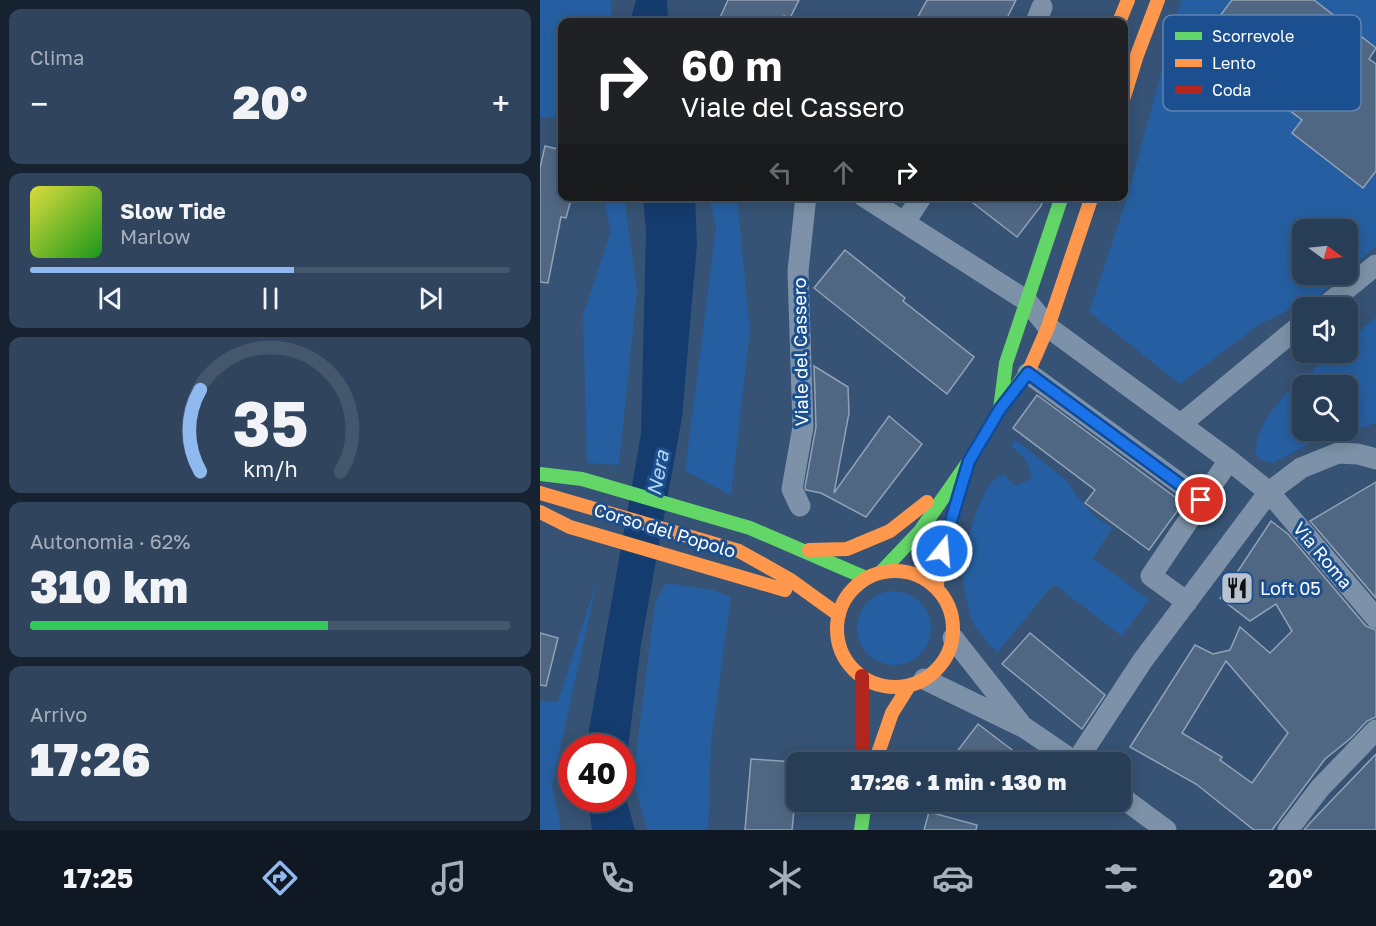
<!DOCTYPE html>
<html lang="it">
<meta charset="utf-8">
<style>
body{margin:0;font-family:"Golos Text",sans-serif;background:#30455d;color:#f1f3f6;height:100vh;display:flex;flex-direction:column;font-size:22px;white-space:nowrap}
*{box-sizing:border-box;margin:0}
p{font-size:20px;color:#a5aeba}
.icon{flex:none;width:33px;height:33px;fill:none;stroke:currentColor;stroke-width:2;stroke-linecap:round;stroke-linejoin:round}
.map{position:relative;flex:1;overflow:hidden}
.details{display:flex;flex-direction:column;gap:9px;padding:9px;background:#162230;width:540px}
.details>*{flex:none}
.banner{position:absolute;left:18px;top:18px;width:570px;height:183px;border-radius:12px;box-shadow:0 3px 15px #0003,0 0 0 2px #44576d;background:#202124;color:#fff;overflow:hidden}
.needle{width:39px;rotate:105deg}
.fabs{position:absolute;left:752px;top:219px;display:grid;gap:12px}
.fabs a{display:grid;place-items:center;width:66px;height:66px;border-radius:12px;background:#283e57;box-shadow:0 3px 15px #0003,0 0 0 2px #44576d;font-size:30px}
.speed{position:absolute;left:18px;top:734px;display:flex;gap:12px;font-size:30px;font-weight:700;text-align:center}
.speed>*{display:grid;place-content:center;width:78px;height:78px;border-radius:50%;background:#283e57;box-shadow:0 3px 15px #0003,0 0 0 2px #44576d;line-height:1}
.speed .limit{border:9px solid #d22;background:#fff;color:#111}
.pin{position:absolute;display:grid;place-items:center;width:51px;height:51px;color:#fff;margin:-26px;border:3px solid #fff;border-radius:50%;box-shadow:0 2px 6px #0007}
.me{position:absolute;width:66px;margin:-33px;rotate:17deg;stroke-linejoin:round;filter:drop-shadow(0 0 4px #0008)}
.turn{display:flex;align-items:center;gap:21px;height:126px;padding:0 24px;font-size:27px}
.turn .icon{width:78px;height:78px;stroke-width:2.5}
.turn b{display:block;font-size:42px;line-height:51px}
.lanes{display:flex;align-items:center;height:57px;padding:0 24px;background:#0003;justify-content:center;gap:30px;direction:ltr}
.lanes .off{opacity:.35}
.big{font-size:45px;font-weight:800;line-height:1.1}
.details .tile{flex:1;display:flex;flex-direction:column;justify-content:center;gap:9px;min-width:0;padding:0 21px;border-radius:12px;background:#30455d}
.details .dial{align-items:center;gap:0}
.dial svg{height:156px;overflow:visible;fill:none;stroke:#44576d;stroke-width:7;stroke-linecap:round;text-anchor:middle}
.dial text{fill:#f1f3f6;stroke:none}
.song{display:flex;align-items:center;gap:18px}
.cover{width:72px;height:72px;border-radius:9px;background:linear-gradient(135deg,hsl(60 70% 55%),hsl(120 70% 35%))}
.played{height:6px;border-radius:3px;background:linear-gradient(90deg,#90b9f0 55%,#44576d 55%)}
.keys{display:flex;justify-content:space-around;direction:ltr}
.heat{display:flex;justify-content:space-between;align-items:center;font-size:33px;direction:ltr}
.charge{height:9px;border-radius:4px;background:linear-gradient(90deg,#34c759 62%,#44576d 0)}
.trip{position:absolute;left:246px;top:752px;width:345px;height:60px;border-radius:12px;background:#283e57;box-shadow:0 3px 15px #0003,0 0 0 2px #44576d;font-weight:800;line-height:60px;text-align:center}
.tab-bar{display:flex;height:96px;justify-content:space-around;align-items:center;background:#101923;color:#a5aeba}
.tab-bar .icon{width:42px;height:42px}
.tab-bar .active{color:#90b9f0}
.tab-bar b{font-size:27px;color:#f1f3f6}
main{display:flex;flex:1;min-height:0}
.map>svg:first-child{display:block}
</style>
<main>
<section class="details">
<div class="tile"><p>Clima</p>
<div class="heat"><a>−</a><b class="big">20°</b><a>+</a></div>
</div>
<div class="tile">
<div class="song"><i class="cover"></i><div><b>Slow Tide</b><p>Marlow</p></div></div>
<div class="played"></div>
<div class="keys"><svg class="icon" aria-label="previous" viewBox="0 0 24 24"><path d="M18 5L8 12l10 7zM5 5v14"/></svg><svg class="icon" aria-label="pause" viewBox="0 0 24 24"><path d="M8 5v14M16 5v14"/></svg><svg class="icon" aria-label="next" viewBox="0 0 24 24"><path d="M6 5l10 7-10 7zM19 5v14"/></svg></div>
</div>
<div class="tile dial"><svg viewBox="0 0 100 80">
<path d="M14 69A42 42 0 1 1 86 69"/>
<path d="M14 69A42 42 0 0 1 14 27" stroke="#90b9f0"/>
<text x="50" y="56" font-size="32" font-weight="700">35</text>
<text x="50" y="72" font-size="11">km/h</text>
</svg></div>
<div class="tile"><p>Autonomia · 62%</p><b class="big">310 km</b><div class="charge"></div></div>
<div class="tile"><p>Arrivo</p><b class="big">17:26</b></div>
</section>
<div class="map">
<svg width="836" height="830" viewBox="0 0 836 830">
<rect width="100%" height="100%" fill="#365274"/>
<path fill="#265fa1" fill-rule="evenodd" d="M0,0h71v22h-49v94l-22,2z
M641,0h51l-32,42 102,78 -10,13 71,55 13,-17v75l-29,26v-42h-45v44l42,1 -25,21 -59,28 -80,60 -91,-72 38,-114z
M774,0h62v48z
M63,197h21l13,93 -18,175 -32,-2 -4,-148 28,-84z
M169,197h28l13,134 -19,164 -46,-24 31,-243z
M836,317v106l-30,10 -24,4 -49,26 -12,-3 -6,-6c4,-46 47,-74 79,-101l13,-1v-10zM762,386h45v44h-45z
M476,440l51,41 13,19 17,18 15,10 -19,30 56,42 -27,36 -67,-51 -5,3 -53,65c-8,-10 -21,-22 -25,-33 -4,-11 -9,-36 -9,-46 0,-20 18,-100 42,-99l9,11 17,-7c-1,-17 -7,-22 -20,-33z
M58,577l-46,208 9,45h-21v-129l18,1z
M126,583l47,7 18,7 -20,146 -3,87h-61l-14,-51 22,-176z
M317 628a37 37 0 1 1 74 0a37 37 0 1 1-74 0Z"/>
<path fill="#153c6e" d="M96,0h31l1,22h-38z
M103,197h52l2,47 -15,173 -41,227 -18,144 12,42h-43l-4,-32h34v-51h-36l55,-313 5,-202z"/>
<path fill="#506783" stroke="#92a2b6" stroke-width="1.5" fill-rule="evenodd" d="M188,0h71l-9,18 -6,-2 -3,6h-63z
M387,0h89l-11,22h-90z
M692,0h82l62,48 -7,11 7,5v107l-13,17 -71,-55 10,-13 -102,-78z
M5,146l17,4v46h10l-6,22 -5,-1 -13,66 -8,-1v-114z
M424,196h80l-3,10 -24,31z
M305,250l60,48 -2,3 71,56 -27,37 -133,-106z
M274,366l34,21 1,26 -15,80 55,-77 33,28 -56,73 -45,-24 -15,-3 -1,-3 11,-60z
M497,395l146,108 -34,47 -64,-47 10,-13 -82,-62z
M836,482v116l-66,-77z
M731,521l17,13 78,92 10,4v87l-9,4 -16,17 -26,21 -53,71h-18l-58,-46 -66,-37 65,-102 18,9 17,-4 10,-23 30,26 22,-22 -16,-27 -26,17 -30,-23zM686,661l62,72 -36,50 -32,-23 2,-3 -40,-24z
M0,633l18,5 -12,48 -6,-1z
M490,633l75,62 -23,34 -80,-65z
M438,724l50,38h-79z
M836,754v76h-72l5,-6z
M211,759l45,3v26l-4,42h-47z
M389,812l48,13 -1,5h-52z"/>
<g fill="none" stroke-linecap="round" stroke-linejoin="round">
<path stroke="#7d92a8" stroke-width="21" d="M496,22l6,-15
M323,196l164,105 21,26 181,133 40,32 107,126
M365,222l17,-26
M783,308l53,-43
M488,373l173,126
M641,424l121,-100
M260,506l-8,-17 11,-62 -5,-156 8,-75
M647,602l-36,-26 78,-116
M413,638l67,85
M384,679l101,49 50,34
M536,762l67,-102 126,-168 32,-24 37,-15 20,1 18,5
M580,796l46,34
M748,830l32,-42 56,-58"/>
<path stroke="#63d668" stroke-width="14" d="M460,409l6,-46 56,-167
M0,474l42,5 168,49 116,50
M341,572l39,-41 49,-70 31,-52 30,-41
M321,830l4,-29"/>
<path stroke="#ff974d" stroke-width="14" d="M579,22l9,-22
M584,97l13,-42 21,-55
M490,368l18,-41 44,-131
M0,493l199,58 50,28 50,36
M0,512l30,15 215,63
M269,550l38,-1 43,-18 37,-29
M297 629a58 58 0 1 1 116 0a58 58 0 1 1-116 0Z
M397,588l1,-23 24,-81
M335,762l17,-49 17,-27"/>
<path stroke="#b3261e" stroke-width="14" d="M322,676l1,86"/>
</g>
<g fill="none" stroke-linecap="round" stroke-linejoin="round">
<g stroke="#114b97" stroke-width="15">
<path id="route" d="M402,551l27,-90 31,-52 28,-36 173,127"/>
</g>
<use href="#route" stroke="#1a73e8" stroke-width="10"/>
</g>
<defs>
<g id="restaurant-square" transform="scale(1.725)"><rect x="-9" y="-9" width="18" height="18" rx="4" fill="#b9c2ce" stroke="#1b4f8f"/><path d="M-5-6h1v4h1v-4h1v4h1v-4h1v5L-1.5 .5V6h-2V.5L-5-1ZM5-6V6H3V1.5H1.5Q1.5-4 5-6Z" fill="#111"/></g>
</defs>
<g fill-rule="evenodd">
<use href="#restaurant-square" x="697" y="588"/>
</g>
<g text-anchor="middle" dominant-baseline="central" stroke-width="6" stroke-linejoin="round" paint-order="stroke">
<g font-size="18" fill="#fff" stroke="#1b4f8f">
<text transform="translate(260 352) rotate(-91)">Viale del Cassero</text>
<text transform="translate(125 530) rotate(17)">Corso del Popolo</text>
<text transform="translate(783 555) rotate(50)">Via Roma</text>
</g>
<g font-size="18" fill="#fff" stroke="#1b4f8f" text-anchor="start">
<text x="720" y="588">Loft 05</text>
</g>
<g font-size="20" font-style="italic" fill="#b5d3f5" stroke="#1b4f8f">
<text transform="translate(117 473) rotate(-79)">Nera</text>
</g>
</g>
<rect x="623" y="15" width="198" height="96" rx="9" fill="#1b4f8f" stroke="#5f84b1" stroke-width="1.5"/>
<rect x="635" y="32" width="27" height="8" fill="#63d668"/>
<rect x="635" y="59" width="27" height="8" fill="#ff974d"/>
<rect x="635" y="86" width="27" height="8" fill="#b3261e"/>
<g font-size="16" fill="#fff">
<text x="672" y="42">Scorrevole</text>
<text x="672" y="69">Lento</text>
<text x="672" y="96">Coda</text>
</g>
</svg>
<div class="fabs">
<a><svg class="needle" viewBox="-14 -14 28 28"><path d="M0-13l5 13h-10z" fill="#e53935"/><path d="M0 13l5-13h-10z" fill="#a5aeba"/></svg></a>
<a><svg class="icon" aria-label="sound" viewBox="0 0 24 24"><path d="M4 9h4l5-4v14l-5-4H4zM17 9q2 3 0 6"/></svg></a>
<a><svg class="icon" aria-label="search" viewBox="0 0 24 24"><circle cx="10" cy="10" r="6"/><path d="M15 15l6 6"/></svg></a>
</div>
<div class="speed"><div class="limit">40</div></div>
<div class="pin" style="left:661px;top:500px;background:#d93025"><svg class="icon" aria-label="arrive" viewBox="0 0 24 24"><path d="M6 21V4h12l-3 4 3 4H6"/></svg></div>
<svg class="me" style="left:402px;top:551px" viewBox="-20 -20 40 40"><circle r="17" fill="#1a73e8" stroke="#fff" stroke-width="3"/><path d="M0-11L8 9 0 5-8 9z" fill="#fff"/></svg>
<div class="trip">17:26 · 1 min · 130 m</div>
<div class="banner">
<div class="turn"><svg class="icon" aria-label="right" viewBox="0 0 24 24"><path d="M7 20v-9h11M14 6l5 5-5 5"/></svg><div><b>60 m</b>Viale del Cassero</div></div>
<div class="lanes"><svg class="icon off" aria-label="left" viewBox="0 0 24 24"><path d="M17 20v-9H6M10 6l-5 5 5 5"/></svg><svg class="icon off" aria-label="ahead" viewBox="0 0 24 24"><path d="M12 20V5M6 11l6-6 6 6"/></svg><svg class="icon" aria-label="right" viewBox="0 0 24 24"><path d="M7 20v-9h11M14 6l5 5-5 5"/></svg></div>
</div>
</div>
</main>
<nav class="tab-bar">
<b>17:25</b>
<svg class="icon active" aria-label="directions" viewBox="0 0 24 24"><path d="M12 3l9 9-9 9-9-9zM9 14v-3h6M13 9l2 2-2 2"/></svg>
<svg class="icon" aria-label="music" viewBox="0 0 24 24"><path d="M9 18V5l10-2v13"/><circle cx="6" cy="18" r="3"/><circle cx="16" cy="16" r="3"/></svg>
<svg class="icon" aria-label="phone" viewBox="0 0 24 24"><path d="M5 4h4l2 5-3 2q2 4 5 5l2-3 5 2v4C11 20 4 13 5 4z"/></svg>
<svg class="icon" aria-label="climate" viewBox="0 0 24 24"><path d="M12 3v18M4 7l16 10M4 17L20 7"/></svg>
<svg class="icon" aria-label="car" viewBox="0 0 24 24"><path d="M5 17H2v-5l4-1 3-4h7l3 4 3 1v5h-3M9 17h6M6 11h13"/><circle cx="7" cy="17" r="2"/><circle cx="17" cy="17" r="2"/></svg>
<svg class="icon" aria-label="filters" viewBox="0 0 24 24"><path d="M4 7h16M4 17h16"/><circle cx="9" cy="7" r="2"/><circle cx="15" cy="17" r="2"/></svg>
<b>20°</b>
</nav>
